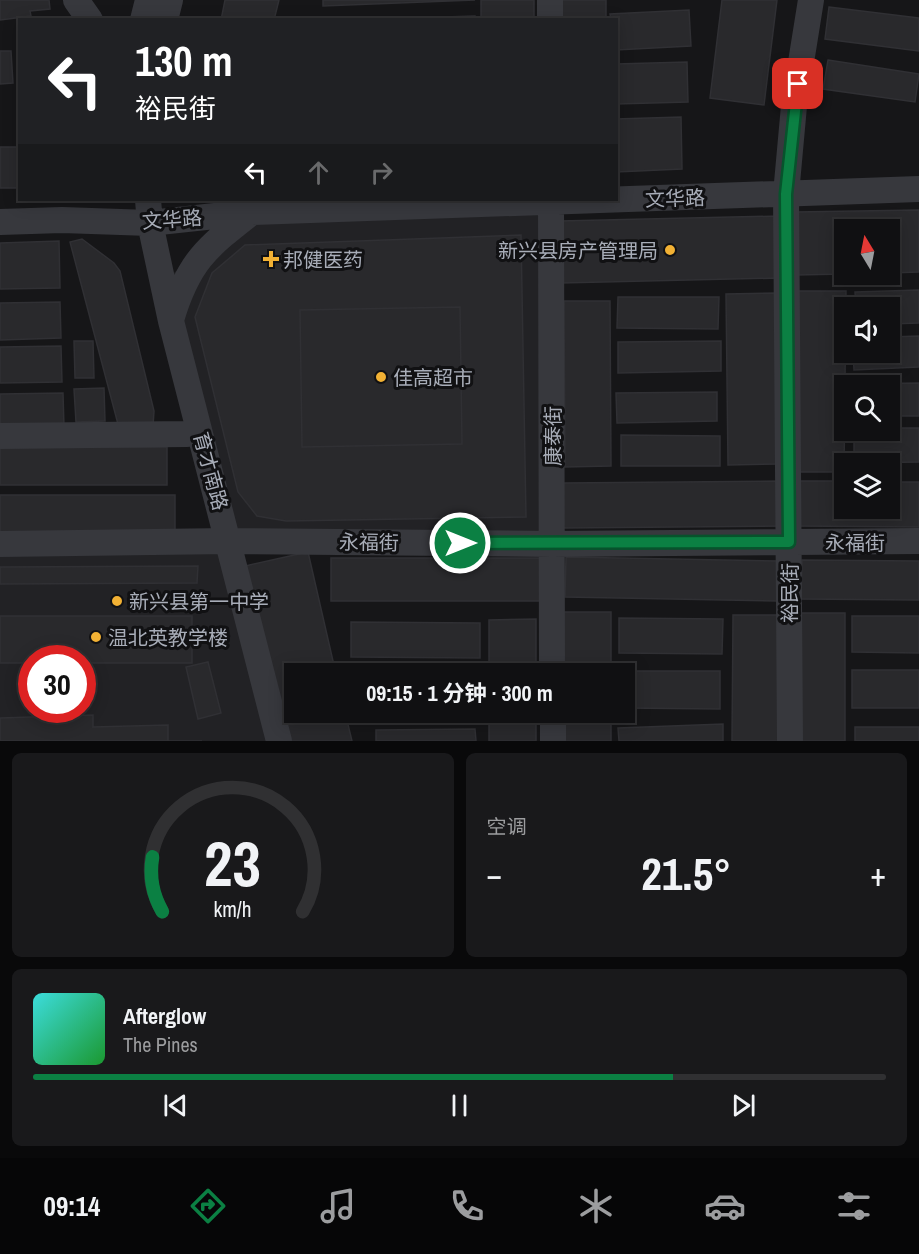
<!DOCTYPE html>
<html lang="zh">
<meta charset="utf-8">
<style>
body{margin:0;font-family:"Archivo Narrow","Noto Sans SC",sans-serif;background:#19191b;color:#f1f3f6;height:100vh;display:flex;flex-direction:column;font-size:22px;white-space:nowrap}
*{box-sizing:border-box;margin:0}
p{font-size:20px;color:#9c9d9f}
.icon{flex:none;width:33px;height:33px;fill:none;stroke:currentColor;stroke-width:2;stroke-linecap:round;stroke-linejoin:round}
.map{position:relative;height:741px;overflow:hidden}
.sheet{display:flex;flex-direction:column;gap:12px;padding:12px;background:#09090a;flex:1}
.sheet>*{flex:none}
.top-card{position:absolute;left:18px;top:18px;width:600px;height:183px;border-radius:0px;box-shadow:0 3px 15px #0003,0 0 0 2px #303032;background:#202124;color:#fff;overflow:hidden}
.needle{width:39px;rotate:350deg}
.fabs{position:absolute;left:834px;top:219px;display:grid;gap:12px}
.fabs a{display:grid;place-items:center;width:66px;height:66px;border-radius:0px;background:#101012;box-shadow:0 3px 15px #0003,0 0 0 2px #303032;font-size:30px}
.speed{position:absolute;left:18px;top:645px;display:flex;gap:12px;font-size:30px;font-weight:700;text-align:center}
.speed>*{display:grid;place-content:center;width:78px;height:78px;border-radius:50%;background:#101012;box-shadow:0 3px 15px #0003,0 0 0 2px #303032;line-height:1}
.speed .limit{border:9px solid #d22;background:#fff;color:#111}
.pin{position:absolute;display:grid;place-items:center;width:51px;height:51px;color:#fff;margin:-26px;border-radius:12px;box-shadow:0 3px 9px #0006}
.me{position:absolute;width:66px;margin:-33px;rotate:90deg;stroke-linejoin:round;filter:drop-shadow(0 0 4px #0008)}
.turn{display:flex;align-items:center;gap:21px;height:126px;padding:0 18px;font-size:27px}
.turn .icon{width:78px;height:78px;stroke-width:2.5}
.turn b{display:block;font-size:42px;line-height:51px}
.lanes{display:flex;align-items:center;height:57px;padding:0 18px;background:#0003;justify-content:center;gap:30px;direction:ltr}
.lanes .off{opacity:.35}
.big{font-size:45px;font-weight:700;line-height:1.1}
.sheet .card{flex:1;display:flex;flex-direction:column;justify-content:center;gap:9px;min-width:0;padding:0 21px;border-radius:9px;background:#19191b}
.sheet .dial{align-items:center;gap:0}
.dial svg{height:156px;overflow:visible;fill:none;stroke:#303032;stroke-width:7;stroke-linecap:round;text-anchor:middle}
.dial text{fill:#f1f3f6;stroke:none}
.song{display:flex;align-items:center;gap:18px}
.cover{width:72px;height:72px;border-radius:9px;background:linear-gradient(135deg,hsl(180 70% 55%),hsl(130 70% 35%))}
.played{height:6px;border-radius:3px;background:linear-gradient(90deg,#0b8043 75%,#303032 75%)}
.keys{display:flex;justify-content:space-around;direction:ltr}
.heat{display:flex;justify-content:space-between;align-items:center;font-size:33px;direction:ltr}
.sheet .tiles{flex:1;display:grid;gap:12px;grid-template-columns:1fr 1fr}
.card:last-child{grid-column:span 2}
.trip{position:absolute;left:284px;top:663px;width:351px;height:60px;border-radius:0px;background:#101012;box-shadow:0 3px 15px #0003,0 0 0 2px #303032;font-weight:700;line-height:60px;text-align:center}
.dock{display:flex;height:96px;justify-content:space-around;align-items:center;background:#060607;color:#9c9d9f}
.dock .icon{width:42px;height:42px}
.dock .current{color:#0b8043}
.dock b{font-size:27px;color:#f1f3f6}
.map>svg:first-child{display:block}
</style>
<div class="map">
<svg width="919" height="741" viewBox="0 0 919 741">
<rect width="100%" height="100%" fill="#161618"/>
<path fill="#222225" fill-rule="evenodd" d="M551,202l1,342 -333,-3 50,200h-269v-197l219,-4 -63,-251 85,-76zM32,658h50v52h-50z"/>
<path fill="#29292c" stroke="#303034" stroke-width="1.5" d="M0,0h49l1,9 -20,2 1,5 -31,4z
M225,0h54l-5,20h-53z
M323,0h152l-152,6z
M481,0h53v20h-53z
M557,0h49v20h-49z
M722,0h55l-13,105 -54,-7z
M829,7l90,11v33l-94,-12z
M689,10l2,36 -75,4v-30h-5l-1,-6z
M475,16v4h-131z
M0,51h11l2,32 -13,1z
M828,60l91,14 -4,28 -92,-13z
M687,62l1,40 -72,2v-40z
M681,117l1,52 -66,3v-53z
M0,147h20v41h-20z
M919,210v62l-29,1v-43h-46v44l-48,1 -1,-63z
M779,216l1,62 -219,5 -1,-62z
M521,235l5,282 -240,4 -29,-5 -19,-24 -43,-175 17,-44 33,-28z
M82,239l32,24 6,8 34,140 -1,15 -34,2 -49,-186z
M59,241l1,47 -60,1v-46z
M919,290v33l-29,1v-16h-34l-1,-16z
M790,291h56l-2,181h-53z
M776,293l2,171 -50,1 -2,-171z
M618,297h101l-1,32 -101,-1z
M564,301h46l1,165 -46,1z
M60,302l1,36 -61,2v-37z
M460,307l2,137 -160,3 -2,-137z
M919,336v31l-65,3 -1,-18h37v-15z
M74,341h19l1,37h-19z
M721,341v30l-103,2v-31z
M61,346l1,36 -62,1v-36z
M919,383v33h-29v-30h-37v-2z
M104,388l1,33 -29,1 -2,-33z
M717,392v29l-100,2 -1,-30z
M63,393l1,34 -64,1v-34z
M890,428h29v34l-65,1v-33h36z
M621,435l99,1v30h-99z
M0,447h167v38h-167z
M783,481l1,45 -221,2v-45z
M798,481h46v27h46v-26h29v45l-122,-1z
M0,495h175v38h-175z
M308,552l28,122h-42v38h51l7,29h-67l-40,-175z
M566,557l212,4 -1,40 -212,-4z
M331,558h212v43h-212z
M802,560l117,1v39l-118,-1z
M198,566l-1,17 -197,1v-17z
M563,612h48v62h-48z
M796,613h49v128h-49z
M733,615h48l-1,126h-48z
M0,616h192v47h-110v-5h-50v5h-32z
M852,616h67v37l-67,-1z
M619,618l104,1 -1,35 -103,-1z
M536,619v55h-47v-54z
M351,622l129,1v35l-129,-1z
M208,662l13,51 -23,6 -12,-52z
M852,670h67v38h-67z
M623,671h97v38l-96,-1z
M489,712h47v29h-47z
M563,712h48v29h-48z
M93,715v12l75,-2v16h34h-202v-23z
M723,724v17h-104l-1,-13z
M855,727h64v14h-64z
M475,729l1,12h-100v-11z"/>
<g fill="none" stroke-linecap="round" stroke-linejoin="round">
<path stroke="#37383d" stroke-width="26" d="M76,0l14,20
M550,0v20
M143,20l5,-20
M165,20l5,-20
M148,200l2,23 21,98 108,420
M551,200l1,474
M0,222l62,-2 88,3 102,-11 667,-23
M171,320c17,-58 35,-72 81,-108
M0,436l187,-2
M0,544l229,-3 323,3 367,-3
M553,712v29
M790,741l-4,-547 8,-88 17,-106"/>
</g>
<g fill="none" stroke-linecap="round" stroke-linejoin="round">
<g stroke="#07532c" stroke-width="15">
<path id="route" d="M460,543l329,-1 -3,-348 12,-110"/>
</g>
<use href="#route" stroke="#0b8043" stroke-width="10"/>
</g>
<g fill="#f2b134" stroke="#111113" stroke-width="2">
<circle cx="670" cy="250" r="6"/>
<path d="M268 250h6v6h6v6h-6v6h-6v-6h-6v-6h6z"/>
<circle cx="381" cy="377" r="6"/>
<circle cx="117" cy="601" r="6"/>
<circle cx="96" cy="637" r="6"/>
</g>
<g text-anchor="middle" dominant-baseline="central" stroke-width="6" stroke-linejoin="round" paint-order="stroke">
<g font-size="20" fill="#a8adb8" stroke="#111113">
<text transform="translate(675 198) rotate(-2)">文华路</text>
<text transform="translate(172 219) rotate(-4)">文华路</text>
<text transform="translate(552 436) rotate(-90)">康泰街</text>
<text transform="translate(211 471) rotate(75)">育才南路</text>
<text transform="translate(369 542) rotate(1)">永福街</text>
<text x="855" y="542">永福街</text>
<text transform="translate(789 593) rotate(-90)">裕民街</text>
</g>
<g font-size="20" fill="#a8adb8" stroke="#111113" text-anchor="start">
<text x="658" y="250" text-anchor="end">新兴县房产管理局</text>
<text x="283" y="259">邦健医药</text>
<text x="393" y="377">佳高超市</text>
<text x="129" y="601">新兴县第一中学</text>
<text x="108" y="637">温北英教学楼</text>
</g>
</g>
</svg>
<div class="fabs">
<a><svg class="needle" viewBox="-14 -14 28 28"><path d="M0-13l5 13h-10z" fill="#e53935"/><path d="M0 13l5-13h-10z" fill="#9c9d9f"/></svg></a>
<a><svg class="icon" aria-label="sound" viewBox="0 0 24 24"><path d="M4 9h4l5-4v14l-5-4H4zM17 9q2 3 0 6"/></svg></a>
<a><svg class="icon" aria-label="search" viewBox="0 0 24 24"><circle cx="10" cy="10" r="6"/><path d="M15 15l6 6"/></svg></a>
<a><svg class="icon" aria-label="layers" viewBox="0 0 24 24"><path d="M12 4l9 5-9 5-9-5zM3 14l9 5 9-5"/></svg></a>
</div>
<div class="speed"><div class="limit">30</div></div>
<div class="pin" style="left:798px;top:84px;background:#d93025"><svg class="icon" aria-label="arrive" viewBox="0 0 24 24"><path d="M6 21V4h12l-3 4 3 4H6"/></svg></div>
<svg class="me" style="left:460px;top:543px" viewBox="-20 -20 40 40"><circle r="17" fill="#0b8043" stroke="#fff" stroke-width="3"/><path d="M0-11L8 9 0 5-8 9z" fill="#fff"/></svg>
<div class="trip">09:15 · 1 分钟 · 300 m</div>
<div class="top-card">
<div class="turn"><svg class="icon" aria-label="left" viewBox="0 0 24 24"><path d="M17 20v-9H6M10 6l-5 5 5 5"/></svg><div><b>130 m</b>裕民街</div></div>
<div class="lanes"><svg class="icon" aria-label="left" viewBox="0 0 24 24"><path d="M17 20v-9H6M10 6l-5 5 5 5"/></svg><svg class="icon off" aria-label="ahead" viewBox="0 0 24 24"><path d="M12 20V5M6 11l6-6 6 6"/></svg><svg class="icon off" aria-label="right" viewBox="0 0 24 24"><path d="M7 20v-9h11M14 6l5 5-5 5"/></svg></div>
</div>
</div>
<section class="sheet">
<div class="tiles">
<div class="card dial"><svg viewBox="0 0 100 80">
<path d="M14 69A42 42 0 1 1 86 69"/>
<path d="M14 69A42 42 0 0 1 9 41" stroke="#0b8043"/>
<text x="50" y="56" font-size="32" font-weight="700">23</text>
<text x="50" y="72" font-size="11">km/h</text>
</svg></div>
<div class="card"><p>空调</p>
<div class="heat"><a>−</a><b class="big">21.5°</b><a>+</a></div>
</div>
<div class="card">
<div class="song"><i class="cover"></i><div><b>Afterglow</b><p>The Pines</p></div></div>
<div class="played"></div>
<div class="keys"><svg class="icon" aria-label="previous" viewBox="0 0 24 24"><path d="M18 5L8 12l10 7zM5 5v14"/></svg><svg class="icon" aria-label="pause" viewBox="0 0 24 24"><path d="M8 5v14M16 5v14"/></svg><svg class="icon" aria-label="next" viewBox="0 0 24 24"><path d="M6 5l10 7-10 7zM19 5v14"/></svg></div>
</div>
</div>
</section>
<nav class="dock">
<b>09:14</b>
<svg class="icon current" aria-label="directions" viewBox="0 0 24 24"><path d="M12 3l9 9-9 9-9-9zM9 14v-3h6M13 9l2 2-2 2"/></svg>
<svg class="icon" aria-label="music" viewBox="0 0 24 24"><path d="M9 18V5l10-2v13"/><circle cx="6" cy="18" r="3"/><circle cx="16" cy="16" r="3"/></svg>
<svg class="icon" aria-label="phone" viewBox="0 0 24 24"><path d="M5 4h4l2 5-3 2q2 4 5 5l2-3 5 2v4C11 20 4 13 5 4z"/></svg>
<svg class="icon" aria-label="climate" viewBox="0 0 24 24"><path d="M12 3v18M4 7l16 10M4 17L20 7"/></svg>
<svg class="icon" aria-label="car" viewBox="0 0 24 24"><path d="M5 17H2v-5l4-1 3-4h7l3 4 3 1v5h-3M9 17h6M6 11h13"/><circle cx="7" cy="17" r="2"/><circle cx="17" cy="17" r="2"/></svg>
<svg class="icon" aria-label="filters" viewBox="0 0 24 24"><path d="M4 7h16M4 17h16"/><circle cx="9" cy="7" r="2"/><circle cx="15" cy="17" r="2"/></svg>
</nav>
